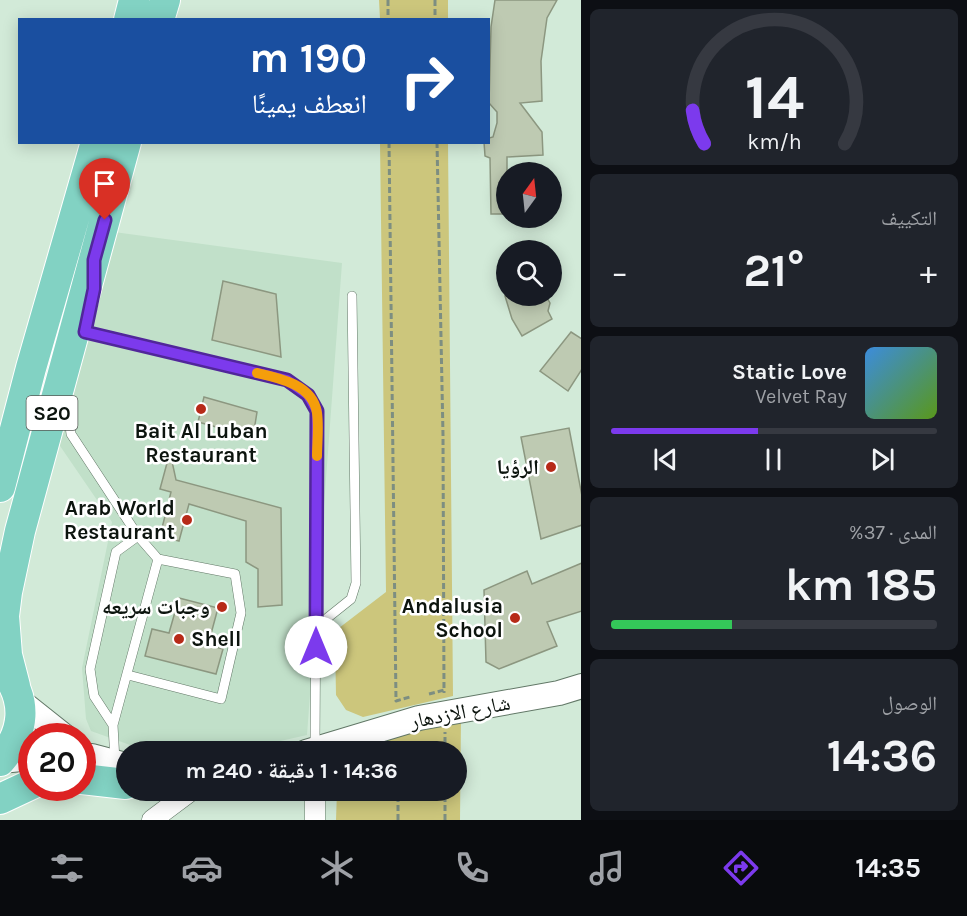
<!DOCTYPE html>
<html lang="ar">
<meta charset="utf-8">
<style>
body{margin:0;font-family:Karla,"Noto Naskh Arabic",sans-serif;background:#20242c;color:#f1f3f6;direction:rtl;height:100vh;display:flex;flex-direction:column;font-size:22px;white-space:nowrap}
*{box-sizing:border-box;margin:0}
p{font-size:20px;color:#9ea1a6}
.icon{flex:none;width:33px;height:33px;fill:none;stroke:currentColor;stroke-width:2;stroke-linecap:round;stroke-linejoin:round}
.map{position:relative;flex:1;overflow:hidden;direction:ltr}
.drawer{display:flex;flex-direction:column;gap:9px;padding:9px;background:#0d0f14;width:386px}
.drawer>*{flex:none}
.banner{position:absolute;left:18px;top:18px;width:472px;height:126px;border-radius:0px;box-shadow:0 3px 15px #0003;direction:rtl;background:#1a4fa0;color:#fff;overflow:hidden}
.needle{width:39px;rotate:15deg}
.fabs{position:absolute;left:496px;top:162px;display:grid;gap:12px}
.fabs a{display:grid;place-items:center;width:66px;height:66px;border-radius:50%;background:#171b24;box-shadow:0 3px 15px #0003;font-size:30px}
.speed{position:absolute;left:18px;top:723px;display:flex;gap:12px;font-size:30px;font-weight:700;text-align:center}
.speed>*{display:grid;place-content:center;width:78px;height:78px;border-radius:50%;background:#171b24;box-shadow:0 3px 15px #0003;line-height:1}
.speed .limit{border:9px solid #d22;background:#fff;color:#111}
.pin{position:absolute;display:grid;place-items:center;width:51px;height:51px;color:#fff;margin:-62px -26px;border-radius:50% 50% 50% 0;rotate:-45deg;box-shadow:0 0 6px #0007}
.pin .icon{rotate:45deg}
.me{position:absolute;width:66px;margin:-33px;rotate:0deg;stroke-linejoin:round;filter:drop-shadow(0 0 4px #0008)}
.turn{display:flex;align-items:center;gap:21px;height:126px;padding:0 24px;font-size:27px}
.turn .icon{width:78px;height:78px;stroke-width:2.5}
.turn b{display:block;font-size:42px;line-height:51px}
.big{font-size:45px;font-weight:700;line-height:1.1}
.drawer .widget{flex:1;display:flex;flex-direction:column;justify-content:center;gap:9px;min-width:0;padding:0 21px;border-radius:9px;background:#20242c}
.drawer .dial{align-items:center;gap:0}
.dial svg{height:156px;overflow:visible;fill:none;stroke:#363941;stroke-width:7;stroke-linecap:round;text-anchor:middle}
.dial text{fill:#f1f3f6;stroke:none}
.song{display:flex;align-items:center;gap:18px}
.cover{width:72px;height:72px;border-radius:9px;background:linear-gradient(135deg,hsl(210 70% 55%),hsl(90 70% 35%))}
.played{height:6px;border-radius:3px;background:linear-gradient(90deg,#7c3aed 45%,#363941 45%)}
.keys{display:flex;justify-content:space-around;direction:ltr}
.heat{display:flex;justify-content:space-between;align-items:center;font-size:33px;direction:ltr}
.charge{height:9px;border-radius:4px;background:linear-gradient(90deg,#34c759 37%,#363941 0)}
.trip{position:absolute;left:116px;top:741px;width:351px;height:60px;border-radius:30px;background:#171b24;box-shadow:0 3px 15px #0003;font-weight:700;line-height:60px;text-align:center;direction:rtl}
.dock{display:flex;height:96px;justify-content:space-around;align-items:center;background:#090b0e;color:#9ea1a6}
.dock .icon{width:42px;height:42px}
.dock .current{color:#7c3aed}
.dock b{font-size:27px;color:#f1f3f6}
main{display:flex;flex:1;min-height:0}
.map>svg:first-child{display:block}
</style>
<main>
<section class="drawer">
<div class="widget dial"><svg viewBox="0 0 100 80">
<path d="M14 69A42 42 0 1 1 86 69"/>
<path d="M14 69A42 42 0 0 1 8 52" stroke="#7c3aed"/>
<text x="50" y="56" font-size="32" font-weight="700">14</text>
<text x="50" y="72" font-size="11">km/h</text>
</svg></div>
<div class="widget"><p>التكييف</p>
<div class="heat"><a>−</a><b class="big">21°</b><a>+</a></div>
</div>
<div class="widget">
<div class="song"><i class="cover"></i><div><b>Static Love</b><p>Velvet Ray</p></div></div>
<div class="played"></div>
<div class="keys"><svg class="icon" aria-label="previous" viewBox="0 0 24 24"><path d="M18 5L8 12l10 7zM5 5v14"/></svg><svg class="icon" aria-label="pause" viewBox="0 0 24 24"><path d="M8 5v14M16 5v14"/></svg><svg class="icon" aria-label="next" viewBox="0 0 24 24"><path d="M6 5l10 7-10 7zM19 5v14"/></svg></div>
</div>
<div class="widget"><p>المدى · 37%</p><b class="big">185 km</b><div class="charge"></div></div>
<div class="widget"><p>الوصول</p><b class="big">14:36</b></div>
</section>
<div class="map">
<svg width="582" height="820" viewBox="0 0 582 820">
<rect width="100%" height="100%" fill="#d2ead8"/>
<path fill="#c1e0c9" d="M114,232l228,31 -35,472 -71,16 -80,1 -12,-2 -53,-19 -5,-12 -4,-51 30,-146 -54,-79z"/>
<path fill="#ccc67c" d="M379,0h69v19h-68z
M380,143h68l5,553 -90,21 -17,-7 -10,-15 -1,-56 4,-11 47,-36z
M461,717l-1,103h-124l1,-29 119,-1v-38l-114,-1z"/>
<path fill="#becab2" stroke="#8c9780" stroke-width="1.5" d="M495,0h62l-10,18 -6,43 1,40 -22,2 22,29 1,23 -36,2v57h-16l-1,-56 -5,-2 -1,-14h5v-4l4,-1 4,-14v-11l-8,-9 2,-76z
M223,281l53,13 5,63 -69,-17z
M505,296h41l4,7 -2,8 4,8 -30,17 -10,-17z
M571,332l11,7v30l-14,22 -28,-20z
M204,397l53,15 -4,25 -55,-15z
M569,428l13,68v29l-41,14 -20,-102z
M170,452l6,28 105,28 1,97 -24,2v-38l-12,-7v-41l-57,-17 -10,37 -19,-5 11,-44 -11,-3z
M582,563v48l-35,11 10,24 -58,23 -13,-7 -2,-72 43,-19 5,13z
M179,598l39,10 -10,37 15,4 -7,25 -71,-18 7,-27 17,4z"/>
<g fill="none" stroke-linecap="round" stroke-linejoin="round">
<g stroke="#627867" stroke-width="10">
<path id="service" d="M85,332l202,48 21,15 9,16 -2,336
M69,400l-1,10 3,24 67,102 20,23 -45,166 2,36
M316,627l35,-28 5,-16 -4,-287
M128,675l93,24 20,-86 -6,-39 -77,-15
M113,725l-19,-29 -4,-27 26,-117 22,-16"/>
</g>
<g stroke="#627867" stroke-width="21">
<path id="minor" d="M152,820l40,-30
M315,820v-30"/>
</g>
<g stroke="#627867" stroke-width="26">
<path id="tertiary" d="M20,701l44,35
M306,752l113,-34 140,-25 23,-7
M82,756h10l34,9
M1,761l31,-3"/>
</g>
<g stroke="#fff" stroke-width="32">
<path id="primary" d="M129,20l5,-20
M159,20l6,-20
M0,487l31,-119 65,-226
M15,686l-8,-31 -3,-39 3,-24 13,-61 106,-389
M0,761c25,-29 28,-60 4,-91
M82,779l44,5
M0,799l32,-15"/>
</g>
<path stroke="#7d8e81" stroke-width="3" stroke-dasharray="6 3" stroke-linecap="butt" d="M388,0v20
M435,0v20
M389,142l7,559 14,-4
M437,142l6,293 1,258
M429,694l15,-4
M398,752v-4
M445,752v-20
M398,820v-30
M445,820v-30"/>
<use href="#service" stroke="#fff" stroke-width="9"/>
<use href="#minor" stroke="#fff" stroke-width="20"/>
<use href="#tertiary" stroke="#fff" stroke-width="24"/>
<use href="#primary" stroke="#82d2c3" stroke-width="30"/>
</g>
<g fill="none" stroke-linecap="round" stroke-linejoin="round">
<g stroke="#51269a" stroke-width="15">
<path id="route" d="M105,220l-11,40v29l-9,43 202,48 21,15 9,16 -1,236"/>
</g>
<use href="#route" stroke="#7c3aed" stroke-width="10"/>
<path stroke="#f59e0b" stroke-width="10" d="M257,373c23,5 56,12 60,40 2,14 0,30 0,43"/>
</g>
<g fill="#b72a18" stroke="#fff" stroke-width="2">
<circle cx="201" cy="409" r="6"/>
<circle cx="551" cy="467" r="6"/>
<circle cx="187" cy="520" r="6"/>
<circle cx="222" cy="607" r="6"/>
<circle cx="515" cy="618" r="6"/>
<circle cx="179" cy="639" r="6"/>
</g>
<g text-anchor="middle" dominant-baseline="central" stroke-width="5" stroke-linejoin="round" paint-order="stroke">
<rect fill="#fff" stroke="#555a56" stroke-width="1.5" x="26.5" y="396" width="51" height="34" rx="4.5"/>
<g font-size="20" font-weight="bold" fill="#0c140e">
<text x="52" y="413">S20</text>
</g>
<g font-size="21" font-weight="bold" fill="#0c140e" stroke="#fff" text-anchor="end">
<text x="201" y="431" text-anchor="middle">Bait Al Luban<tspan x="201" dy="24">Restaurant</tspan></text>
<text x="539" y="467">الرؤيا</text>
<text x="175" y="508">Arab World<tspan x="175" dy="24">Restaurant</tspan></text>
<text x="503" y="606">Andalusia<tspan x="503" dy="24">School</tspan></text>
<text x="210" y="607">وجبات سريعه</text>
<text x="191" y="639" text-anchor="start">Shell</text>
</g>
<g font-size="21" fill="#0c140e" stroke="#fff">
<text transform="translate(460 712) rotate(-11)">شارع الازدهار</text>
</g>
</g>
</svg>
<div class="fabs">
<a><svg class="needle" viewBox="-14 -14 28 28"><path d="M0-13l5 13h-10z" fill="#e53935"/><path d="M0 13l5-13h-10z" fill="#9ea1a6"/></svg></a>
<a><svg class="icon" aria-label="search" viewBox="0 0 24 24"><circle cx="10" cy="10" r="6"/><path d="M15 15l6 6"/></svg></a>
</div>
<div class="speed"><div class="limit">20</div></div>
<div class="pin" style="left:105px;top:220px;background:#d93025"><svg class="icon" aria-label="arrive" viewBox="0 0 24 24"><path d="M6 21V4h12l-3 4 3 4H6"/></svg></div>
<svg class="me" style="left:316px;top:647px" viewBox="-20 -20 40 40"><circle r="19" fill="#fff"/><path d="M0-13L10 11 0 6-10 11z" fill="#7c3aed"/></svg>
<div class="trip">14:36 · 1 دقيقة · 240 m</div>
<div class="banner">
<div class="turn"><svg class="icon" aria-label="right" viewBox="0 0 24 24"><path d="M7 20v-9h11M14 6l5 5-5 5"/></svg><div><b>190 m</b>انعطف يمينًا</div></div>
</div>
</div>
</main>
<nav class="dock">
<b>14:35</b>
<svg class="icon current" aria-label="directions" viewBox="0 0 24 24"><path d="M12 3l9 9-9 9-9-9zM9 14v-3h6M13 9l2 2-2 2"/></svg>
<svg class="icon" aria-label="music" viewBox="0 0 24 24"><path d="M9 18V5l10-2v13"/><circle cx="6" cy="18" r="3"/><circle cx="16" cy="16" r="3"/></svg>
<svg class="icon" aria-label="phone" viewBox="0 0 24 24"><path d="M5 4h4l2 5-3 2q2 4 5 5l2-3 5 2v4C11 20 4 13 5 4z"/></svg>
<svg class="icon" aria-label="climate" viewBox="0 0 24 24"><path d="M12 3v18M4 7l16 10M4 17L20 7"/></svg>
<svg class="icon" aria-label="car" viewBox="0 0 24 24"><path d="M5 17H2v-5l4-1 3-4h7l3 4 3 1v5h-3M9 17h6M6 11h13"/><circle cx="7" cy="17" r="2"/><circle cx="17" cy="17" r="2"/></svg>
<svg class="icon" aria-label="filters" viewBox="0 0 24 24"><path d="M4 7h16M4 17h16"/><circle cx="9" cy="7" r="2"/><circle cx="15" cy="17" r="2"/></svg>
</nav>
